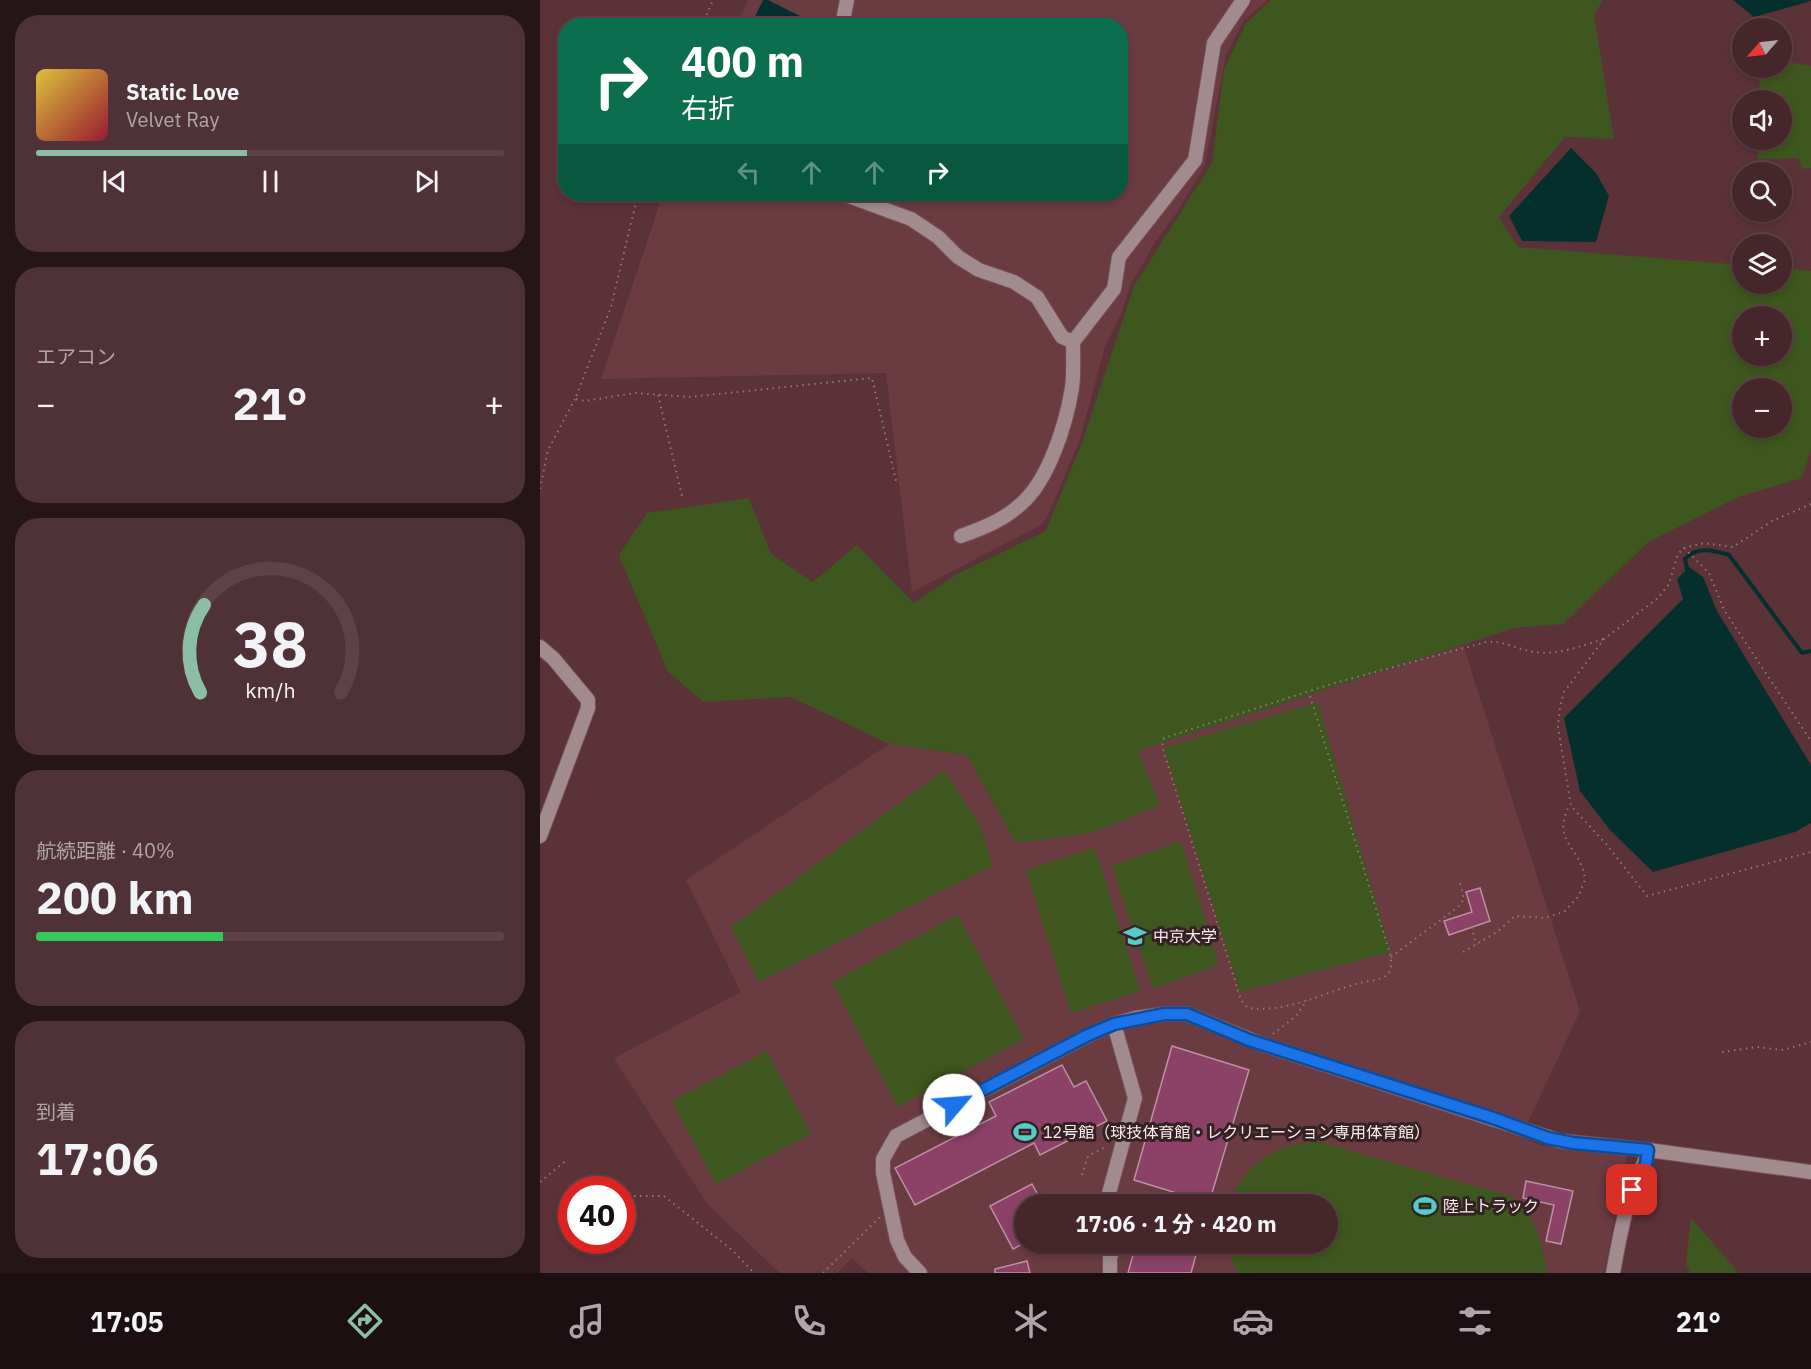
<!DOCTYPE html>
<html lang="ja">
<meta charset="utf-8">
<style>
body{margin:0;font-family:"IBM Plex Sans","Noto Sans JP",sans-serif;background:#4f3237;color:#f1f3f6;height:100vh;display:flex;flex-direction:column;font-size:22px;white-space:nowrap}
*{box-sizing:border-box;margin:0}
p{font-size:20px;color:#b0a5a9}
.icon{flex:none;width:33px;height:33px;fill:none;stroke:currentColor;stroke-width:2;stroke-linecap:round;stroke-linejoin:round}
.map{position:relative;flex:1;overflow:hidden}
.side{display:flex;flex-direction:column;gap:15px;padding:15px;background:#261518;width:540px}
.side>*{flex:none}
.top-card{position:absolute;left:18px;top:18px;width:570px;height:183px;border-radius:24px;box-shadow:0 3px 9px #0003,0 0 0 2px #5d4347;background:#0b6e4f;color:#fff;overflow:hidden}
.needle{width:39px;rotate:242deg}
.fabs{position:absolute;left:1192px;top:18px;display:grid;gap:12px}
.fabs a{display:grid;place-items:center;width:60px;height:60px;border-radius:50%;background:#45262b;box-shadow:0 3px 9px #0003,0 0 0 2px #5d4347;font-size:30px}
.speed{position:absolute;left:18px;top:1176px;display:flex;gap:12px;font-size:30px;font-weight:700;text-align:center}
.speed>*{display:grid;place-content:center;width:78px;height:78px;border-radius:50%;background:#45262b;box-shadow:0 3px 9px #0003,0 0 0 2px #5d4347;line-height:1}
.speed .limit{border:9px solid #d22;background:#fff;color:#111}
.pin{position:absolute;display:grid;place-items:center;width:51px;height:51px;color:#fff;margin:-26px;border-radius:12px;box-shadow:0 3px 9px #0006}
.me{position:absolute;width:66px;margin:-33px;rotate:63deg;stroke-linejoin:round;filter:drop-shadow(0 0 4px #0008)}
.turn{display:flex;align-items:center;gap:21px;height:126px;padding:0 24px;font-size:27px}
.turn .icon{width:78px;height:78px;stroke-width:2.5}
.turn b{display:block;font-size:42px;line-height:51px}
.lanes{display:flex;align-items:center;height:57px;padding:0 24px;background:#0003;justify-content:center;gap:30px;direction:ltr}
.lanes .off{opacity:.35}
.big{font-size:45px;font-weight:700;line-height:1.1}
.side .tile{flex:1;display:flex;flex-direction:column;justify-content:center;gap:9px;min-width:0;padding:0 21px;border-radius:24px;background:#4f3237}
.side .dial{align-items:center;gap:0}
.dial svg{height:156px;overflow:visible;fill:none;stroke:#5d4347;stroke-width:7;stroke-linecap:round;text-anchor:middle}
.dial text{fill:#f1f3f6;stroke:none}
.song{display:flex;align-items:center;gap:18px}
.cover{width:72px;height:72px;border-radius:9px;background:linear-gradient(135deg,hsl(50 70% 55%),hsl(350 70% 35%))}
.played{height:6px;border-radius:3px;background:linear-gradient(90deg,#8abfa5 45%,#5d4347 45%)}
.keys{display:flex;justify-content:space-around;direction:ltr}
.heat{display:flex;justify-content:space-between;align-items:center;font-size:33px;direction:ltr}
.charge{height:9px;border-radius:4px;background:linear-gradient(90deg,#34c759 40%,#5d4347 0)}
.trip{position:absolute;left:474px;top:1194px;width:324px;height:60px;border-radius:30px;background:#45262b;box-shadow:0 3px 9px #0003,0 0 0 2px #5d4347;font-weight:700;line-height:60px;text-align:center}
.tab-bar{display:flex;height:96px;justify-content:space-around;align-items:center;background:#1c0f11;color:#b0a5a9}
.tab-bar .icon{width:42px;height:42px}
.tab-bar .current{color:#8abfa5}
.tab-bar b{font-size:27px;color:#f1f3f6}
main{display:flex;flex:1;min-height:0}
.map>svg:first-child{display:block}
</style>
<main>
<section class="side">
<div class="tile">
<div class="song"><i class="cover"></i><div><b>Static Love</b><p>Velvet Ray</p></div></div>
<div class="played"></div>
<div class="keys"><svg class="icon" aria-label="previous" viewBox="0 0 24 24"><path d="M18 5L8 12l10 7zM5 5v14"/></svg><svg class="icon" aria-label="pause" viewBox="0 0 24 24"><path d="M8 5v14M16 5v14"/></svg><svg class="icon" aria-label="next" viewBox="0 0 24 24"><path d="M6 5l10 7-10 7zM19 5v14"/></svg></div>
</div>
<div class="tile"><p>エアコン</p>
<div class="heat"><a>−</a><b class="big">21°</b><a>+</a></div>
</div>
<div class="tile dial"><svg viewBox="0 0 100 80">
<path d="M14 69A42 42 0 1 1 86 69"/>
<path d="M14 69A42 42 0 0 1 16 24" stroke="#8abfa5"/>
<text x="50" y="56" font-size="32" font-weight="700">38</text>
<text x="50" y="72" font-size="11">km/h</text>
</svg></div>
<div class="tile"><p>航続距離 · 40%</p><b class="big">200 km</b><div class="charge"></div></div>
<div class="tile"><p>到着</p><b class="big">17:06</b></div>
</section>
<div class="map">
<svg width="1271" height="1273" viewBox="0 0 1271 1273">
<rect width="100%" height="100%" fill="#5c3239"/>
<path fill="#6b3b42" fill-rule="evenodd" d="M208,0h520l-24,20 -18,35 -21,110 -28,47 -22,30 -25,44 -10,30 -15,31 -26,95 -32,75 -6,8 -129,67 -26,-219 -285,6 62,-185h457v-168l-384,-1z
M923,645l117,366 -59,126 21,9 85,8 -23,119h-736l-16,-15 -15,15h-57l-73,-69 -93,-146 127,-66 -55,-112 203,-136 78,11 49,88 121,-92zM484,1204h304v40h-304z"/>
<path fill="#3d571e" fill-rule="evenodd" d="M731,0h332l-9,15 20,124 -49,-2 -66,80 19,30 225,18v19h39v-16l29,3v179l-9,28 -64,19 -90,45 -85,82 -49,4 -376,123 22,54 -68,28 -76,10 -49,-88 -78,-11 -98,-47 -87,5 -36,-30 -49,-117 28,-42 102,-15 22,56 42,28 44,-37 57,58 43,-29 89,-43 37,-91 51,-154 78,-123 12,-94 22,-46zM1242,316v40h-39v-40zM1242,388v40h-39v-40z
M1242,61l29,5v102l-9,1 -4,-11 -40,1v-19h24v-40h-23l1,-32h22z
M778,702l73,250 -151,40 -76,-244z
M404,770l37,56 12,40 -234,116 -28,-55z
M641,841l38,124 -66,24 -41,-123z
M555,848l45,143 -69,22 -45,-143z
M418,915l66,124 -126,68 -66,-125z
M227,1051l44,83 -95,50 -44,-83z
M775,1141l198,56c23,22 30,45 34,76h-308l-5,-8 -7,-21h101v-40h-98c14,-39 44,-59 85,-63z
M1151,1218l48,55h-49l-4,-9z"/>
<path fill="#052f2d" d="M223,0h5l42,21 -2,4h-57z
M1193,0h78v1l-57,16z
M1031,148l25,25 13,23 -13,46 -74,-1 -13,-25z
M1149,567l14,10 14,34 94,154v58l-16,9 -142,40 -43,-42 -30,-39 -16,-73 119,-119 -6,-20z"/>
<g fill="none" stroke-linecap="round" stroke-linejoin="round">
<path stroke="#052f2d" stroke-width="4" d="M1148,573l-3,-14c12,-13 28,-9 44,-4l73,98 9,-2"/>
</g>
<path fill="#8c4167" stroke="#bd90a5" stroke-width="1.5" d="M940,888l10,33 -41,14 -5,-14 28,-9 -6,-20z
M632,1046l77,24 -40,133 -75,-23z
M522,1065l12,22 12,-6 21,40 -67,34 -6,-12 -119,62 -20,-37 101,-52 -7,-14z
M986,1181l47,10 -12,53 -15,-3 8,-36 -31,-7z
M492,1184l11,20h-19v39l-11,6 -23,-43z
M596,1244h63l-8,29h-63z
M487,1261l3,12h-35v-4z"/>
<g fill="none" stroke-linecap="round" stroke-linejoin="round">
<g stroke="#765056" stroke-width="16">
<path id="minor" d="M302,26l5,-26
M303,194l68,25 27,18 20,20 21,13 35,12 23,15 25,40 11,5c0,15 1,31 -1,46 -6,36 -23,92 -51,116 -17,16 -38,24 -60,32
M533,342l41,-53 5,-32 76,-97 19,-117 29,-43
M0,647l13,11 35,42v8l-48,128
M566,1204l29,-106 -21,-74
M380,1273l-15,-16 -8,-17 -14,-67v-14l13,-23 191,-100 27,-12 22,-6 28,-4h23l77,31 296,96 88,9 163,22
M570,1273v-16l6,-13
M1073,1273c5,-27 9,-53 18,-79 5,-16 14,-28 17,-44"/>
</g>
<path stroke="#96757b" stroke-width="2" stroke-dasharray="1.5 4.5" stroke-linecap="butt" d="M162,26l11,-26
M98,194l-27,113 -36,92 10,2 50,-8 54,4 183,-19 24,103
M118,395l25,105
M0,489l8,-39 27,-51
M1271,504l-39,17 -39,26 -29,-4 -20,5 -6,6 -9,30 -11,14 -54,41 -40,53 -4,15 -2,20 13,79 36,39 40,51 164,-44
M1144,548l25,25 15,37 87,131
M770,696l81,261c0,6 1,13 -4,18 -7,6 -22,6 -31,9 -34,10 -71,29 -108,24l-7,-8 -79,-254 2,-8 167,-54 155,-42c17,-2 32,8 49,10 22,4 48,-7 69,-13
M932,927l4,18
M923,952l34,-20 18,-16 29,2 20,-6 14,-15 7,-17c-3,-33 -34,-37 -16,-74
M851,957l67,-50 6,-8 -4,-16
M733,1034l23,-18 11,-16
M1182,1052l35,-5 26,3 28,-8
M542,1175l6,-19 17,-9
M0,1182l28,-23
M88,1196h36l68,54 22,23
M517,1202l7,-4
M283,1273l57,-56"/>
<use href="#minor" stroke="#a18b8e" stroke-width="14"/>
</g>
<g fill="none" stroke-linecap="round" stroke-linejoin="round">
<g stroke="#114b97" stroke-width="15">
<path id="route" d="M414,1105l132,-69 28,-12 50,-10h23l62,26 244,78 55,20 25,5 75,7 -2,14 -14,26"/>
</g>
<use href="#route" stroke="#1a73e8" stroke-width="10"/>
</g>
<defs>
<g id="university-bare" transform="scale(1.8)"><path d="M0-5L7-2L0 1L-7-2ZM-4 1L0 2.5L4 1V4Q0 6-4 4Z" fill="#54cdc7" stroke="#342124" stroke-width="2.5" paint-order="stroke"/></g>
<g id="stadium-bare" transform="scale(1.8)"><path d="M0-5a6.5 5 0 1 0 0 10a6.5 5 0 1 0 0-10ZM-3.5-1.8h7v3.6h-7Z" fill="#54cdc7" stroke="#342124" stroke-width="2.5" paint-order="stroke"/></g>
</defs>
<g fill-rule="evenodd">
<use href="#university-bare" x="595" y="936"/>
<use href="#stadium-bare" x="485" y="1132"/>
<use href="#stadium-bare" x="885" y="1206"/>
</g>
<g text-anchor="middle" dominant-baseline="central" stroke-width="6" stroke-linejoin="round" paint-order="stroke">
<g font-size="16" fill="#fcebed" stroke="#342124" text-anchor="start">
<text x="613" y="936">中京大学</text>
<text x="503" y="1132">12号館（球技体育館・レクリエーション専用体育館）</text>
<text x="903" y="1206">陸上トラック</text>
</g>
</g>
</svg>
<div class="fabs">
<a><svg class="needle" viewBox="-14 -14 28 28"><path d="M0-13l5 13h-10z" fill="#e53935"/><path d="M0 13l5-13h-10z" fill="#b0a5a9"/></svg></a>
<a><svg class="icon" aria-label="sound" viewBox="0 0 24 24"><path d="M4 9h4l5-4v14l-5-4H4zM17 9q2 3 0 6"/></svg></a>
<a><svg class="icon" aria-label="search" viewBox="0 0 24 24"><circle cx="10" cy="10" r="6"/><path d="M15 15l6 6"/></svg></a>
<a><svg class="icon" aria-label="layers" viewBox="0 0 24 24"><path d="M12 4l9 5-9 5-9-5zM3 14l9 5 9-5"/></svg></a>
<a>+</a>
<a>−</a>
</div>
<div class="speed"><div class="limit">40</div></div>
<div class="pin" style="left:1092px;top:1190px;background:#d93025"><svg class="icon" aria-label="arrive" viewBox="0 0 24 24"><path d="M6 21V4h12l-3 4 3 4H6"/></svg></div>
<svg class="me" style="left:414px;top:1105px" viewBox="-20 -20 40 40"><circle r="19" fill="#fff"/><path d="M0-13L10 11 0 6-10 11z" fill="#1a73e8"/></svg>
<div class="trip">17:06 · 1 分 · 420 m</div>
<div class="top-card">
<div class="turn"><svg class="icon" aria-label="right" viewBox="0 0 24 24"><path d="M7 20v-9h11M14 6l5 5-5 5"/></svg><div><b>400 m</b>右折</div></div>
<div class="lanes"><svg class="icon off" aria-label="left" viewBox="0 0 24 24"><path d="M17 20v-9H6M10 6l-5 5 5 5"/></svg><svg class="icon off" aria-label="ahead" viewBox="0 0 24 24"><path d="M12 20V5M6 11l6-6 6 6"/></svg><svg class="icon off" aria-label="ahead" viewBox="0 0 24 24"><path d="M12 20V5M6 11l6-6 6 6"/></svg><svg class="icon" aria-label="right" viewBox="0 0 24 24"><path d="M7 20v-9h11M14 6l5 5-5 5"/></svg></div>
</div>
</div>
</main>
<nav class="tab-bar">
<b>17:05</b>
<svg class="icon current" aria-label="directions" viewBox="0 0 24 24"><path d="M12 3l9 9-9 9-9-9zM9 14v-3h6M13 9l2 2-2 2"/></svg>
<svg class="icon" aria-label="music" viewBox="0 0 24 24"><path d="M9 18V5l10-2v13"/><circle cx="6" cy="18" r="3"/><circle cx="16" cy="16" r="3"/></svg>
<svg class="icon" aria-label="phone" viewBox="0 0 24 24"><path d="M5 4h4l2 5-3 2q2 4 5 5l2-3 5 2v4C11 20 4 13 5 4z"/></svg>
<svg class="icon" aria-label="climate" viewBox="0 0 24 24"><path d="M12 3v18M4 7l16 10M4 17L20 7"/></svg>
<svg class="icon" aria-label="car" viewBox="0 0 24 24"><path d="M5 17H2v-5l4-1 3-4h7l3 4 3 1v5h-3M9 17h6M6 11h13"/><circle cx="7" cy="17" r="2"/><circle cx="17" cy="17" r="2"/></svg>
<svg class="icon" aria-label="filters" viewBox="0 0 24 24"><path d="M4 7h16M4 17h16"/><circle cx="9" cy="7" r="2"/><circle cx="15" cy="17" r="2"/></svg>
<b>21°</b>
</nav>
